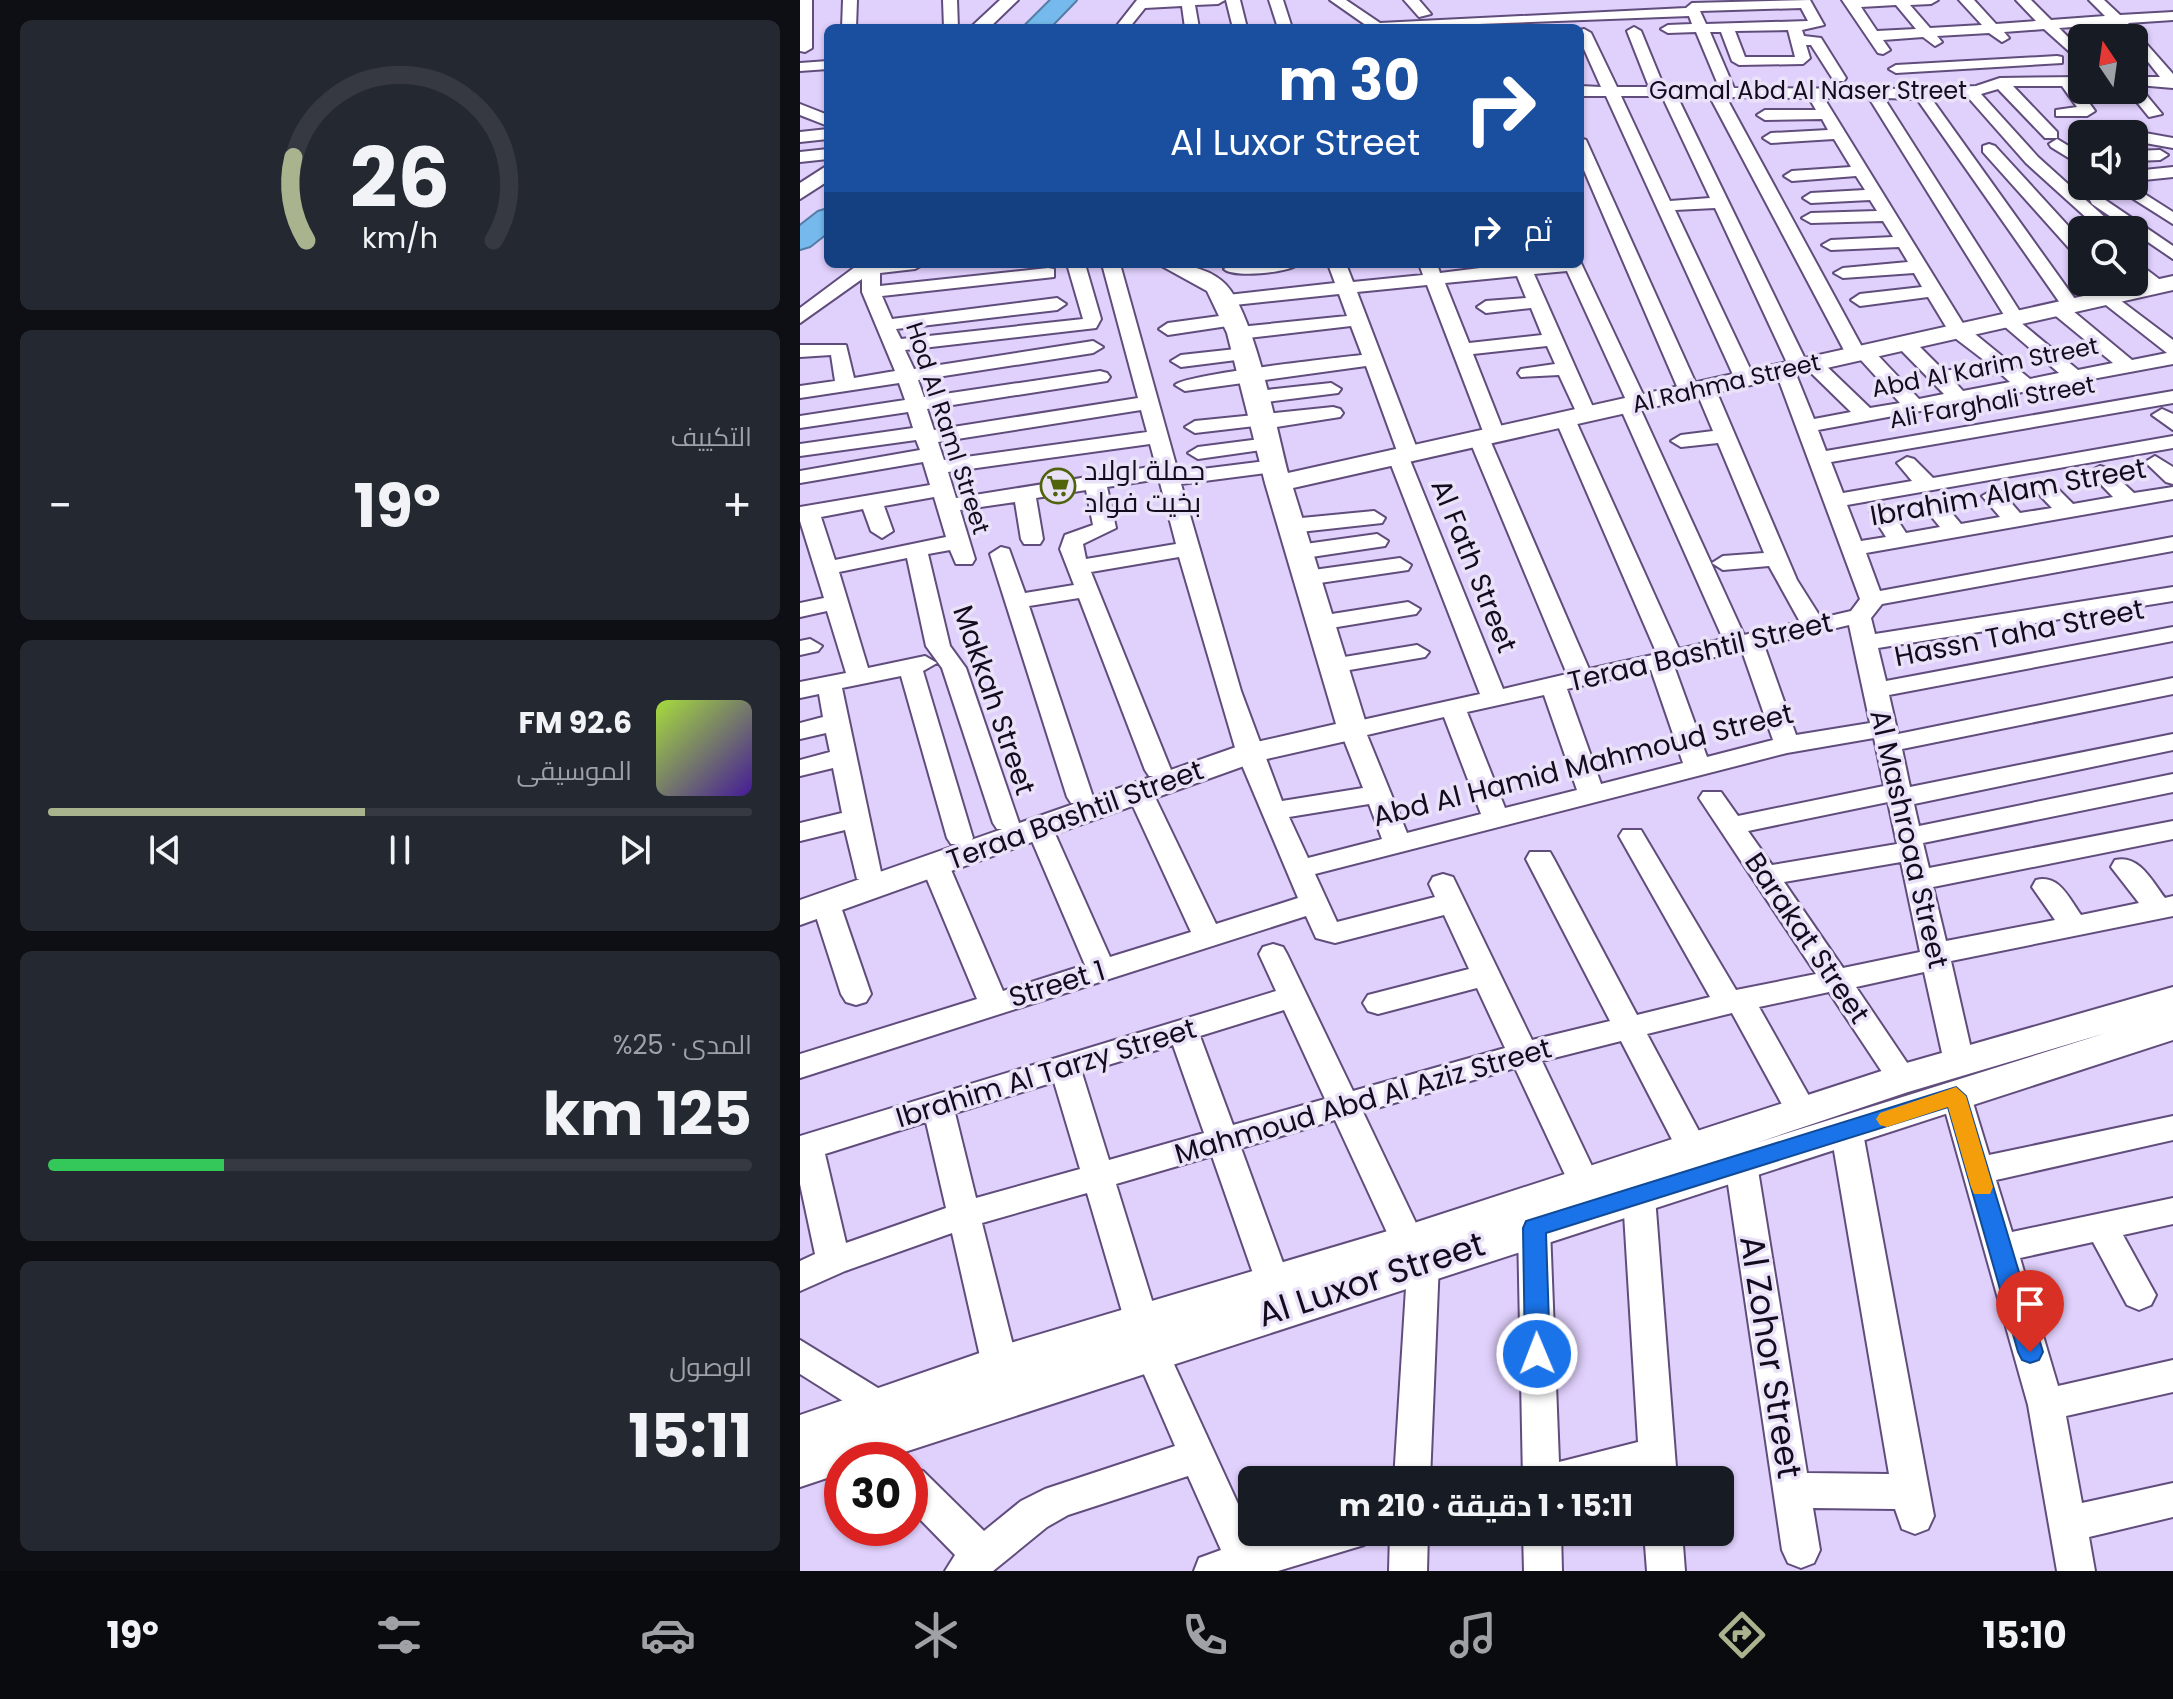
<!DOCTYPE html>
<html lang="ar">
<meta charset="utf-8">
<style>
body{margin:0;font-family:Poppins,Cairo,sans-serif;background:#242831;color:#f1f3f6;direction:rtl;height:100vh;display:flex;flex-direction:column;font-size:30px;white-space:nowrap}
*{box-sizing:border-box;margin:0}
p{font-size:26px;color:#9ea1a6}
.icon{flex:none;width:44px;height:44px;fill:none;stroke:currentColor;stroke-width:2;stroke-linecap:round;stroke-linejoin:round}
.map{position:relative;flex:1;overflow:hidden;direction:ltr}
.side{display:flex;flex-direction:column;gap:20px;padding:20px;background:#0d0f14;width:800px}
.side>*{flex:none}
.guide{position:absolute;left:24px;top:24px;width:760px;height:244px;border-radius:12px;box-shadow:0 2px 6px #0004;direction:rtl;background:#1a4fa0;color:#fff;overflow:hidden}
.needle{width:52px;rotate:347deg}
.tools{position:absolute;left:1268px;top:24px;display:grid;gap:16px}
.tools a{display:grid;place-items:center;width:80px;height:80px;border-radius:12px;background:#171b24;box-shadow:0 2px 6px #0004;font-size:40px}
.speed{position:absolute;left:24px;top:1442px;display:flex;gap:16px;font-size:40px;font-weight:700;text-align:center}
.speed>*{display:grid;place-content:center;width:104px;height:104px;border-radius:50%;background:#171b24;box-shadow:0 2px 6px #0004;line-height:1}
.speed .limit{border:12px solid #d22;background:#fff;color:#111}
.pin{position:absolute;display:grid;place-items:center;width:68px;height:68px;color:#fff;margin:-82px -34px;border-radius:50% 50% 50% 0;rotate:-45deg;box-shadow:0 0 8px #0007}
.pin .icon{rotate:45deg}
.me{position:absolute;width:88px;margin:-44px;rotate:359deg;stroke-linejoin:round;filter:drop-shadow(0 0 6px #0008)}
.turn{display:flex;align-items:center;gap:28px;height:168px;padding:0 32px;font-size:36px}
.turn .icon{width:104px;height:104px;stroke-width:2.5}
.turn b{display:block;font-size:56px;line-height:68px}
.then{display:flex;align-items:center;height:76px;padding:0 32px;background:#0003;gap:16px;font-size:30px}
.big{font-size:60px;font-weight:700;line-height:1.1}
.side .card{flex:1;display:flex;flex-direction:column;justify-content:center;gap:12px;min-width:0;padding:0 28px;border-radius:12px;background:#242831}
.side .dial{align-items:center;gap:0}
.dial svg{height:208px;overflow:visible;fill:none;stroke:#363941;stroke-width:7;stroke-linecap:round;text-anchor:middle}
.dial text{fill:#f1f3f6;stroke:none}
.song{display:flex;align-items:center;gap:24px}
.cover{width:96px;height:96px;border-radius:12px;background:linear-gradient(135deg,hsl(80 70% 55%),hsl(260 70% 35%))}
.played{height:8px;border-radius:4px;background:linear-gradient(90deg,#a9b38e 45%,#363941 45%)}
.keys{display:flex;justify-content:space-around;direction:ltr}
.heat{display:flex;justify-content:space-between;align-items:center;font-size:44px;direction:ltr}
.charge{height:12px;border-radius:6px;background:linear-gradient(90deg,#34c759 25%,#363941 0)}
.trip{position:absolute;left:438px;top:1466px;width:496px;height:80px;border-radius:12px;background:#171b24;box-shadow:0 2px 6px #0004;font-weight:700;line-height:80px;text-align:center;direction:rtl}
.tabs{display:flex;height:128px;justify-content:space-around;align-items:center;background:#090b0e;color:#9ea1a6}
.tabs .icon{width:56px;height:56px}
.tabs .active{color:#a9b38e}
.tabs b{font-size:36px;color:#f1f3f6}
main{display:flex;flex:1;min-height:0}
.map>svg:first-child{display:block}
</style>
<main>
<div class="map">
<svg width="1373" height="1571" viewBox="0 0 1373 1571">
<rect width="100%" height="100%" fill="#e0d0fc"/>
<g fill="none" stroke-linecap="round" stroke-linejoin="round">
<g stroke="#604d7c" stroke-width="4">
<path id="minor" d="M0,0h12v48l-7,4 -5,-1z
M43,0h14l-1,28h-14z
M143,0h14l1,28h-14z
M337,0h88l-7,4 -23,1 4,23h-14l-3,-22 -37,2 -16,20h-14z
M426,0h14l7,28h-14z
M469,0h14l9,28h-14z
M530,0h16l34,23 306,-15 6,-5 118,-3 14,25 -22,5 2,6 17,2 25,40 -2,3h-10l-23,-36h-5l4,13 -7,6 -64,1 -7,-4 -11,-29h-11l24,56 187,1 55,-3 24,-8 82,-1v8l-5,1 18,25 -8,5h-31v-6l21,-3 -15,-21h-49l44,46v6h-12l-47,-49 -17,5 57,63 81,73h-19l-74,-67 -60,-68 -35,3 149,208 -7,5 59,49 35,-7 -70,-55 3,-4h12l61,46v24l-355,66 8,21 347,-60v12l-342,59 12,31 69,-12 -15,-18 10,-6 7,2 19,19 240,-42v12l-326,57 14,36 25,-4 -16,-25 11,-7 8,2 17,26 34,-6 -18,-22 11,-6 8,1 20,24 39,-7 -18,-21 11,-6 8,1 19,22 32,-5 -21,-22 11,-6 8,1 23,23 40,-7 -24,-25 11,-6 7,2 27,25 39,-6v12l-307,54 14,38 293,-54v14l-291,53 -11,14 4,16 298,-47v14l-295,47 8,33 287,-54v14l-284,54 9,39 275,-56v16l-271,55 8,38 263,-53v16l-259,54 5,22 254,-52v18l-250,51 6,25 244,-47v18l-240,48 13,54 109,-21 -23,-33 4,-7c23,-6 33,18 45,35l58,-12 -28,-36 4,-7c24,-6 37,21 50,38l8,-2v20l-222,45 23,101 -4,8 -11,4 -11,-4 -4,-8 -20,-90 -68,15 62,92 -4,8 -11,4 -11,-4 -63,-95 -70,15 59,105 -5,9 -11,3 -11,-3 -59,-108 -85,21 61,114 -5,9 -11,4 -11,-4 -60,-116 -79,20 58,122 -5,9 -11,4 -11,-4 -58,-124 -152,44 62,130 -3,6 12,4 5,10 -9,218h-36l14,-224 -12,-4 -61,-132 -94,28 49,134 -5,10 -12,4 -12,-4 -5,-10 -44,-126 -96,28 51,165 88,192 32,-9h83l-6,13 -86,26h-84l5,-13 22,-8 -33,-74 -120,39 -21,12 -54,44h-48l10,-16 -45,-46v-43l13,5 61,60 37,-30 24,-12 130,-43 -42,-97 -46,-156 -105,30 36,142 -6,11 -12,5 -12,-5 -6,-11 -30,-132 -107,38 -45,20v-30l15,-7 -15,-70v-48l476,-145 -17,-37 4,-7 10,-3 10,3 4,7 66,137 152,-43 -28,-60 -99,26 -10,-3 -5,-8 5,-8 101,-26 -25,-54 -109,28 -19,-5 -10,-22 -506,162v-24l177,-55 -56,-134 4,-7h20l4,7 54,126 82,-26 -59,-138 4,-6h18l4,6 58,130 81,-25 -65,-141 4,-6h18l4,6 64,133 82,-26 -62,-147 -57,-194 -88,15 80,198 -4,6h-18l-4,-6 -66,-172 -50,8 64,191 -4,6h-18l-4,-6 -77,-243 11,-7 8,2 16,44 49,-8 -14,-36 5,-14 28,-10 -7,-35 -50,8 7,41 -3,5h-16l-3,-5 -6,-37 -55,8 15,49 -3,5h-16l-6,-14 -22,4 22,92 16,22 53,155 -4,6h-18l-4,-6 -51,-155 -16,-22 -19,-88 -68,14 29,96 57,-12 12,7 -14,8 50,167 -4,6h-18l-4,-6 -46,-162 -59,12 39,184 -4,7h-20l-12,-49 -45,11v-18l42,-10 -9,-45 -33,8v-16l30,-8 -4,-19 -26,6v-16l23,-6 -4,-23 -19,4v-16l46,-9 -19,-62 -27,6v-14l24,-5 -24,-77v-14l130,-22 -7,-23 -123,21v-12l120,-21 -4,-10 -116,16v-12l113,-16 -5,-16 -108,16v-12l105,-16 -6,-17 -99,15v-12l35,-5 -4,-26 -31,2v-12h46l8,33 41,-7 -33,-79v-13l-62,44v-15l59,-44h65l-9,5 -35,4v13l168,-18 6,1v8l-172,19 10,23 165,-21 9,6 -9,6 -161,19 5,10 182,-20 -16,-55h18l16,55 -5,9 -191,22 9,19 179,-28 10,6 -10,6 -175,27 6,17 176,-26 7,2 3,4 -3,4 -180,28 7,21 204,-32 -36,-134h18l58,208 96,-12 10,6 -10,6 -93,12 60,207 41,110 81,-13 -23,-58 4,-6 136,-30 -92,-237 9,-6 -31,-85 -181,25 -10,-6c11,-11 160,-27 187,-30l-11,-29 -112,13 -9,-6 9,-6 108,-11 -8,-22 -114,12 -9,-6 3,-4 116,-13 -7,-19h18l7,18 70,-7 -4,-11h18l3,9 72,-9 68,-3 67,142 -7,5 104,227 56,-13 -31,-56 -46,4 -11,-7 11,-7 41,-3 -46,-110 -37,4 -10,-6 10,-6 32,-4 -16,-38 -8,4 -10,-6 -99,-230v-23l6,2 111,246 8,-4 10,6 82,192 24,38 30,-7 9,-12 -85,-229 3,-4 10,-1 -73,-157 -40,2 80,169 -10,6 -10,-6 -129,-283h-26v-10l21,1 -21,-47v-10l4,-1 7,4 26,54h32l-22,-56 7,-4 7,4 23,56h55l-23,-55 -28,1 -7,-4 7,-4 24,-1 -3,-8 -319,12zM1001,8l7,13 -102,3 -6,-13zM988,30l7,27h-50l-10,-26zM821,96h41l48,102 -40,3zM877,96l33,1 136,257 3,4 11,1 40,44 -30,5 -50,-48 -14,1zM926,97l83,1 7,12h-51l-8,5 8,5 57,-1 6,11 -57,3 -8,5 8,5 63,-4 17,28 -59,4 -8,5 8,5 64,-5 9,14 -54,3 -8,5 8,5 59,-3 7,11 -66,2 -9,5 9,5 72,-2 10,16 -62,3 -9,5 9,5 68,-3 9,15 -65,6 -9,5 9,5 71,-5 8,14 -62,7 -9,6 9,6 68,-9 23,38 38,29 -45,7 -32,-32h-14v8l46,47 -25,5 -48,-51 -9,-1zM1024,98h45l135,217 -7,5 62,53 -29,6 -66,-54zM1084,98l33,1 143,204 -9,1v8l62,51 -35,7 -58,-48 4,-4zM767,271l59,129 -7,5 104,234 -44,10 -104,-230 -10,-6 -10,6 102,235 -68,15 -99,-229 12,-1 3,-4 -32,-81 74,-8 8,18 -34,5 -3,4 3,4 38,-2 20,43h14l3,-4 -62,-140zM717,276l9,22 -40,3 -9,6 9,6 45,-5 11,27 -73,8 -24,-60zM627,285l57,149 -12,1 -3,4 98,235 -64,15 -93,-229 9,-6 -62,-162zM1007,369l44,43 -37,7 -19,-47zM1200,373l10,9 -47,9 -9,-10zM341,410l6,22 -203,28 -6,-18zM350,444l6,22 -200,32 -8,-26zM359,479l17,65 -90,15 -3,-15 33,-16 -9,-41zM134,497l12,40 -111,23 -14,-43 42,-8 8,22 11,7 11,-7 -9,-25zM1049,625l21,98 -74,12 -32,-90zM942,651l31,89 -66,17 -33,-91zM851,670l32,93 -82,21 -34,-95zM744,695l33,95 -72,18 -38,-96zM644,717l37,97 -74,19 -40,-98zM1074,738l10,48 -146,30 -17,-24h-18l-4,6 117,176 -80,16 -95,-160h-18l-4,6 91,161 -73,18 -83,-156 -4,-7h-20l-4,7 84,162 -78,19 -79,-163 -10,-3 -10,3 -4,7 6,13 -98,25 -22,-48 472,-121zM1088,802l9,42 -125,21 -24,-34zM569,804l13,35 -74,19 -19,-41zM1101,862l19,90 -77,16 -59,-86zM484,1010l41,89 -92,26 -33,-89zM373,1045l31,88 -95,27 -27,-87zM254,1082l26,87 -104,29 -21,-85zM126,1122l20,86 -100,35 -21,-89z
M604,0h15l12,14 -12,3z
M1042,0h96l-7,4 -21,1 20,23 52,-3 -23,-25h15l22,24 40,-3 -20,-21h15l20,20 54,-4 -16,-16h15l16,15 53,-3v8l-45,3 45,51v14l-35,-3 24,29 -13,3 -22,-27h7v-13h26l-26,-33v-6h-7l-14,-14 -54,4 23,23v12l-38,-34 -40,3 5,6 -7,4 -13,-9 -52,3 5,6 -7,4 -12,-9 -40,3 7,10 -7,4 -5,-1zM1096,5l20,24 -39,2 -16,-24z
M1257,56l5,1v6l-166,10 -7,-4 7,-4z
M28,61v8l-28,2v-8z
M0,104l28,11v11l-28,-11z
M28,129v10l-28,3v-10z
M1334,131l39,7v10l-39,-7v-7h-7z
M1257,139l25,15v12l-31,-19 -2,-3z
M1189,144l6,2 87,95v16l-6,-1 -93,-104v-6z
M28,149v10l-28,3v-10z
M1334,151l26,-1 8,5 -8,5 -26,1z
M1373,167v10l-39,4v-10z
M1313,186h19l41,26v12z
M1298,195l75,51v13l-81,-55 -2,-4z
M1334,260l29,22v8h-12l-17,-15z
M498,264c-9,9 -65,14 -74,5l8,-5z
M434,314l9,6 -2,4 -73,11 -9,-6 9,-6z
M445,348l10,6 -3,4 -71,9 -10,-6 10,-6z
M531,383l10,6 -3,4 -81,10 -10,-6 10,-6z
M533,407l7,2 3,4 -3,4 -77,12 -8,-3 -60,7 -10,-6 10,-6z
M1362,409l11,5v16l-21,-15z
M468,438l7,2 3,4 -3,4 -77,11 -10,-6 10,-6z
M1355,456l18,11v17l-7,-2 -21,-20z
M574,511l11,7 -3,5 -91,10 -11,-7 11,-7z
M577,534l11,7 -3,5 -87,13 -11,-7 11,-7z
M600,558l11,7 -3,5 -102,15 -11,-7 11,-7z
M608,602l12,7 -4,5 -97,16 -12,-7 12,-7z
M10,639l12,7 -4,5 -18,4v-14z
M617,645l12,7 -4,5 -93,16 -12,-7 12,-7z
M26,894l10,3 4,7 31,90 -5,8 -10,3 -10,-3 -5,-8 -29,-90 4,-7z
M1156,1084l11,3 4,9 18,59 184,-39v24l-177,40 16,52 161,-34v26l-50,11 33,60 -5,10 -12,5 -12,-5 -34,-63 -73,16 38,128 115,-26v32l-107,24 16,87 91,-20v34l-84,20 6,34h-38l-29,-166 -87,-309 4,-9z
M1047,1121l11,3 5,9 71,383 -6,13 -13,5 -13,-5 -7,-20 -82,-1 7,42 -6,13 -13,5 -13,-5 -6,-13 -57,-386 5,-9 11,-4 11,4 5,9 50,309 82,1 -58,-341 5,-9z
M839,1184l11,4 5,9 22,283h-36l-1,-5 -18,5h-99l-5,-252 4,-10 12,-4 12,4 4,10 9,234 79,-20 -15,-245 5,-9z
M0,1340l91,56 5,11 -5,11 -13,5 -78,-49z
M590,1532h38l-1,39h-38z
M723,1532h38l1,39h-38z
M844,1532h38l3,39h-38z"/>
</g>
<g stroke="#604d7c" stroke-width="4">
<path id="tertiary" d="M200,0h18l-29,28h-19z
M28,165v16l-28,18v-16z
M358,264c22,0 46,2 64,17 31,24 55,151 66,192l885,-197v14l-880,198 75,242 -4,7 -106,24 -458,164v-25l439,-154 97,-22 -71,-241 -38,-150 -20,-42z
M1373,987v53l-1293,420h-38v13l-42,14v-72l200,-69 408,-121 495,-161zM1306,1033l-350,110 152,-51z"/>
</g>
<g stroke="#547da5" stroke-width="4">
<path id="motorway" d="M251,0h25l-27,28h-26z
M28,209v23l-18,14 -10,3v-23l18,-14z"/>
</g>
<use href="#minor" fill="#fff" fill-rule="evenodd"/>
<use href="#tertiary" fill="#fff" fill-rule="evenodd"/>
<use href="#motorway" fill="#76baed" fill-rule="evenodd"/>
</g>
<path fill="#1a73e8" stroke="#114b97" stroke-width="2" d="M1156,1087l10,9 77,256 -4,8 -9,3 -8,-3 -4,-8 -70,-245 -402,126 4,121 -4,7 -9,4 -8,-4 -4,-7 -2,-126 3,-7z"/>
<path fill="#f59e0b" d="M1156,1087l10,9 27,91 -3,7h-16l-3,-7 -23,-80 -61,20 -7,-2 -4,-6 4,-6z"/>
<defs>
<g id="supermarket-ring" transform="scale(1.8)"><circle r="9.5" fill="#eae2f8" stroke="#50640e" stroke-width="1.5"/><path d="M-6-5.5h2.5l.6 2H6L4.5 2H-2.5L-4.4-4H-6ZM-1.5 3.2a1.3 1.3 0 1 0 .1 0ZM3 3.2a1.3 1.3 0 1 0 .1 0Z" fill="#50640e"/></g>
</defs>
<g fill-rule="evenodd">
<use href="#supermarket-ring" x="258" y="486"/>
</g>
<g text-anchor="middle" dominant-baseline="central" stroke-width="7" stroke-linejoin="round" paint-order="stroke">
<g font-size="24" fill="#140c1e" stroke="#eae2f8">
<text x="1008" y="90">Gamal Abd Al Naser Street</text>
<text transform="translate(1185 367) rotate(-11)">Abd Al Karim Street</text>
<text transform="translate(926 383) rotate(-13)">Al Rahma Street</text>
<text transform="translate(1192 402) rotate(-10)">Ali Farghali Street</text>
<text transform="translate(148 428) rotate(72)">Hod Al Raml Street</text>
</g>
<g font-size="28" fill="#140c1e" stroke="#eae2f8" text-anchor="start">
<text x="284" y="470">جملة اولاد<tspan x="284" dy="32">بخيت فواد</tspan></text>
</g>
<g font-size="28" fill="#140c1e" stroke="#eae2f8">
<text transform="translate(1208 492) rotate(-10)">Ibrahim Alam Street</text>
<text transform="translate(674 566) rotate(68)">Al Fath Street</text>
<text transform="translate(1219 633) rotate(-11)">Hassn Taha Street</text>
<text transform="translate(900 652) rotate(-13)">Teraa Bashtil Street</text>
<text transform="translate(194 700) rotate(71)">Makkah Street</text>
<text transform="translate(783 765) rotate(-14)">Abd Al Hamid Mahmoud Street</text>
<text transform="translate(275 815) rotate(-20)">Teraa Bashtil Street</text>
<text transform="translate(1109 839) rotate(77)">Al Mashroaa Street</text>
<text transform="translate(1007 938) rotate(56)">Barakat Street</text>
<text transform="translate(257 984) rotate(-17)">Street 1</text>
<text transform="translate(246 1073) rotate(-17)">Ibrahim Al Tarzy Street</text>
<text transform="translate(563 1101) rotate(-16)">Mahmoud Abd Al Aziz Street</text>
</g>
<g font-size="34" fill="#140c1e" stroke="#eae2f8">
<text transform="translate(571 1279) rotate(-18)">Al Luxor Street</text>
<text transform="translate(971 1357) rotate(81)">Al Zohor Street</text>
</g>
</g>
</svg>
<div class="tools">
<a><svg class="needle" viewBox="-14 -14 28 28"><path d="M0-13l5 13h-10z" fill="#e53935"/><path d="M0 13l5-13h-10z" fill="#9ea1a6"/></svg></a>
<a><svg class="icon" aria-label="sound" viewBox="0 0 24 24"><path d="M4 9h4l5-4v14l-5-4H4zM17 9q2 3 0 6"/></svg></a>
<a><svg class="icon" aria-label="search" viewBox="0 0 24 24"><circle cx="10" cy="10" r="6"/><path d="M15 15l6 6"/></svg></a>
</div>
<div class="speed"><div class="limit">30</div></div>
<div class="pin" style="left:1230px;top:1352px;background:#d93025"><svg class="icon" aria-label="arrive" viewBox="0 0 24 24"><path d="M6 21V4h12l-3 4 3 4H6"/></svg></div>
<svg class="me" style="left:737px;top:1354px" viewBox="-20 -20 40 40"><circle r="17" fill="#1a73e8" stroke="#fff" stroke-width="3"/><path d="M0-11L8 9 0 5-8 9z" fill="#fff"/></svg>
<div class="trip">15:11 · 1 دقيقة · 210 m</div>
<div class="guide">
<div class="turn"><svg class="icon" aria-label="right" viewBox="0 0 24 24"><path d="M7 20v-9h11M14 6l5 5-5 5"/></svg><div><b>30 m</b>Al Luxor Street</div></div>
<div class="then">ثم<svg class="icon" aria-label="right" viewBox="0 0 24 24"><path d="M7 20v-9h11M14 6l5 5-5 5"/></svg></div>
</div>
</div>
<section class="side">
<div class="card dial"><svg viewBox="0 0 100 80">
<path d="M14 69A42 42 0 1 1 86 69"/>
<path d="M14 69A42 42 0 0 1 9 37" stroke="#a9b38e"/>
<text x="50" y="56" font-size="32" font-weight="700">26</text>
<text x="50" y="72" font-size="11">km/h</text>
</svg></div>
<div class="card"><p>التكييف</p>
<div class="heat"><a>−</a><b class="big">19°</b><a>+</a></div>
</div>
<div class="card">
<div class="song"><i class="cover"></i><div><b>92.6 FM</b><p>الموسيقى</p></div></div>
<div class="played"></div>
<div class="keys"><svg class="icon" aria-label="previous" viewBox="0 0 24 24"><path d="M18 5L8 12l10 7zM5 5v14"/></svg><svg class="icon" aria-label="pause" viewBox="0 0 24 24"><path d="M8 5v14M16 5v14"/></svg><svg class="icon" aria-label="next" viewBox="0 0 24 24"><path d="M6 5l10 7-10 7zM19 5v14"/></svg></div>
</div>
<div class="card"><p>المدى · 25%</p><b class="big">125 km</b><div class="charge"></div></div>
<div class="card"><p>الوصول</p><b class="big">15:11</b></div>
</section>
</main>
<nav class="tabs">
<b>15:10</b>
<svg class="icon active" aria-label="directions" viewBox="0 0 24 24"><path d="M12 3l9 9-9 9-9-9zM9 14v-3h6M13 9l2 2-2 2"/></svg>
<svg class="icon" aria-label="music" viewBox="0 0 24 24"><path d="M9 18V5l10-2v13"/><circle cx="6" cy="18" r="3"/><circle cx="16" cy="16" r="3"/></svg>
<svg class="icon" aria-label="phone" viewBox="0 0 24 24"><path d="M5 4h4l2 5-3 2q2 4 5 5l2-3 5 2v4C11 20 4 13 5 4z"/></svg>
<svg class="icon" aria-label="climate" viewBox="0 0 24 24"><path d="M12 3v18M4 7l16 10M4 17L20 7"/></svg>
<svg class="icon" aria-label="car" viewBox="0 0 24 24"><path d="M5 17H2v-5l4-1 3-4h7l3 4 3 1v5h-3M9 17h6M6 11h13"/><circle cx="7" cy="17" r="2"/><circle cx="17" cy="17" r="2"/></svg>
<svg class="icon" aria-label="filters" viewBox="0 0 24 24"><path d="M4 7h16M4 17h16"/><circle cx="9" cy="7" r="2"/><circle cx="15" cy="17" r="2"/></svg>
<b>19°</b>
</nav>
